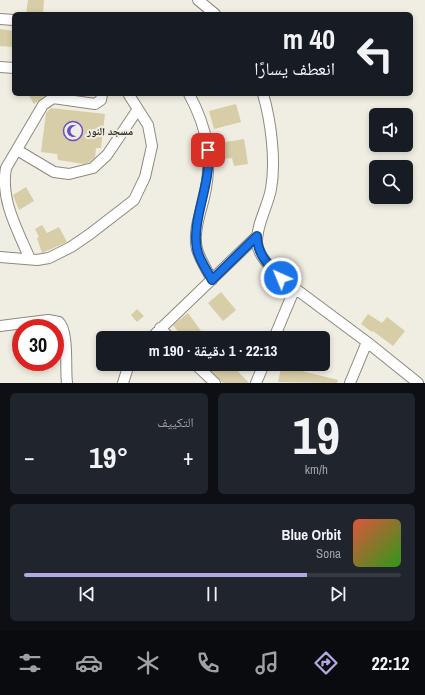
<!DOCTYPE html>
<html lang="ar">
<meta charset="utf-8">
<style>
body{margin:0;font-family:"Archivo Narrow","Noto Naskh Arabic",sans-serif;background:#20242c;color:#f1f3f6;direction:rtl;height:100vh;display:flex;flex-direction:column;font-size:15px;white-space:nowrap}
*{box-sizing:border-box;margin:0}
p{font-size:13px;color:#9ea1a6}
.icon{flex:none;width:22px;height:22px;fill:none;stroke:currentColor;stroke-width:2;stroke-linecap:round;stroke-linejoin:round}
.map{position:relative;height:383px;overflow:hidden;direction:ltr}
.side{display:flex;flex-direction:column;gap:10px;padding:10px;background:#0d0f14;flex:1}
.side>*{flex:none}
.top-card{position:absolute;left:12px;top:12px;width:401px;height:84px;border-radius:6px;box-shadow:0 2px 6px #0003;direction:rtl;background:#171b24;color:#f1f3f6;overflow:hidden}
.controls{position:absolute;left:369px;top:108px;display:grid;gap:8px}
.controls a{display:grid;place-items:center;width:44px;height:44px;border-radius:6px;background:#171b24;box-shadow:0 2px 6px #0003;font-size:20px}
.speed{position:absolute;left:12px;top:319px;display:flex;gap:8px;font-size:20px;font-weight:700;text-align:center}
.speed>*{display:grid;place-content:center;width:52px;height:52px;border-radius:50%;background:#171b24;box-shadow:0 2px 6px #0003;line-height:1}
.speed .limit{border:6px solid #d22;background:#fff;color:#111}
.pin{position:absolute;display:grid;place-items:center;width:34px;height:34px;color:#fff;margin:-17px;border-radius:8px;box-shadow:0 2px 6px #0006}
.me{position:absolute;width:44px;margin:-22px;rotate:316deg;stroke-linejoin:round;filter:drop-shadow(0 0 3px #0008)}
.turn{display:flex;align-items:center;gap:14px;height:84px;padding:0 12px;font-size:18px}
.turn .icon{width:52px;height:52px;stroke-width:2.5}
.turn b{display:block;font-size:28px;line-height:34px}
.big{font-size:30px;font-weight:800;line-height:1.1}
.side .tile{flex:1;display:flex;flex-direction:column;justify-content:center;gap:6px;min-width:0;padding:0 14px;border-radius:6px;background:#20242c}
.side .dial{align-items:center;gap:0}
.dial b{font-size:52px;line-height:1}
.song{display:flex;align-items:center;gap:12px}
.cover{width:48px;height:48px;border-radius:6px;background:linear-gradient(135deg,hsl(10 70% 55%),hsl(110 70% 35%))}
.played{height:4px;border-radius:2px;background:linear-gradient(90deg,#b3a9e1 75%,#363941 75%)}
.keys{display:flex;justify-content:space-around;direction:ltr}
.heat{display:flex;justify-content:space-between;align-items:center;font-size:22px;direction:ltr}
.side .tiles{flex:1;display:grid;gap:10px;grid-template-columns:1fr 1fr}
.tile:last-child{grid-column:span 2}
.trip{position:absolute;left:96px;top:331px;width:234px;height:40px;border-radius:6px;background:#171b24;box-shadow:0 2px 6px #0003;font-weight:800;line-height:40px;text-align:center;direction:rtl}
.menu{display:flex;height:64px;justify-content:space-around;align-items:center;background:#090b0e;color:#9ea1a6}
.menu .icon{width:28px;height:28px}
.menu .selected{color:#b3a9e1}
.menu b{font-size:18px;color:#f1f3f6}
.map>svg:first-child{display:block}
</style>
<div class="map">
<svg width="425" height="383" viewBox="0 0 425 383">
<rect width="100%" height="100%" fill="#f0ede2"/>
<path fill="#d7cda7" d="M28,0h16l-1,14h-17z
M0,29l14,2v16l-14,-1z
M28,94h19l-13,10z
M236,104l5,18 -27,7 -5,-18z
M51,108l54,6 -4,34h-5l-1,10 -5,4 -6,2 -26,-4 -1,-6 -16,-2 5,-39z
M244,139l4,25 -14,2 -2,-8 -10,1 -2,-16z
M26,187l8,14 -15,9 -6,-15z
M42,225l5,8 12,-6 8,15 -25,11 -5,-15 2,-1 -4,-8z
M221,292l15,18 -13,11 -15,-18z
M137,309l7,7 -7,6 -6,-7z
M188,313l18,25h-23l-10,-13z
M368,314l14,9 5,-6 18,14 -12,15 -20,-15 -1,1 -11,-8z
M204,364h27l18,19h-26z
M282,364h13l-1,5 44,11 -1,3 -59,-1z"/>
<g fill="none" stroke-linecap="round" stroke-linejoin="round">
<g stroke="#8c897f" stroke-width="12">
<path id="street" d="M198,0l17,14
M0,19l14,1
M0,67l14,1
M189,94c19,35 24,65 15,104 -4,16 -11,35 -7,51 3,11 10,21 15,31
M263,94c8,27 13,67 8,95 -3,17 -15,36 -14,54 2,14 14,25 24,35l86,64 -17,41
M17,150l37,22 15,2 24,-6 14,-13 31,-46
M0,257l37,3 12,-2 22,-11 19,-13 44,-34 11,-23 7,-31 -4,-21 -19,-30
M30,259c-12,-28 -30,-59 -24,-91l37,-63 10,-7 42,6 6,-4 1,-6
M0,326l48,-6 11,2c10,10 6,46 8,61
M160,328l10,10
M151,338l106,-102
M274,338l21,-50
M367,342l51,41
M195,364l20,19
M123,383l6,-19
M256,383l8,-19"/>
</g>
<use href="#street" stroke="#fff" stroke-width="10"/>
</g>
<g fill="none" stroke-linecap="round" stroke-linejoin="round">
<g stroke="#114b97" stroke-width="10">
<path id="route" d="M208,150c4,33 -17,70 -11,99 2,11 10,21 15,31l45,-44c0,18 11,29 24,42"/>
</g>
<use href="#route" stroke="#1a73e8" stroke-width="7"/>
</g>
<defs>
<g id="mosque-ring" transform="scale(1)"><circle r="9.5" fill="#f0ede2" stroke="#674fc8" stroke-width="1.5"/><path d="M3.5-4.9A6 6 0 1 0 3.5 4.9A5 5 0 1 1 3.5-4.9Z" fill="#674fc8"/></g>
</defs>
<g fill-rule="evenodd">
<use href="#mosque-ring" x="73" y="131"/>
</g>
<g text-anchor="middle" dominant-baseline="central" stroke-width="4" stroke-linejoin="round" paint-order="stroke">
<g font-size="11" font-weight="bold" fill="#353430" stroke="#f0ede2" text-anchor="start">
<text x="87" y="131">مسجد النور</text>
</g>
</g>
</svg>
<div class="controls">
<a><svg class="icon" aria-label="sound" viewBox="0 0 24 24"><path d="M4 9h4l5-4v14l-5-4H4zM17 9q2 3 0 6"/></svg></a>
<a><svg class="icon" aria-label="search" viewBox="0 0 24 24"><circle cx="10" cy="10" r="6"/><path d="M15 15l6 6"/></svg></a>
</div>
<div class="speed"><div class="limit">30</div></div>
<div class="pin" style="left:208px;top:150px;background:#d93025"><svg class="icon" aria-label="arrive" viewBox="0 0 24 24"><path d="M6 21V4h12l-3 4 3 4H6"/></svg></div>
<svg class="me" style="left:281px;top:278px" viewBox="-20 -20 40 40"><circle r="17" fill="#1a73e8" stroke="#fff" stroke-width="3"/><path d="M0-11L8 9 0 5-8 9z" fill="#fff"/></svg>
<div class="trip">22:13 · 1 دقيقة · 190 m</div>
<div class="top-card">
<div class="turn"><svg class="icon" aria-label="left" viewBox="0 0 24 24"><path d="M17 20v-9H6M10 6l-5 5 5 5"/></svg><div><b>40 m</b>انعطف يسارًا</div></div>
</div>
</div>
<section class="side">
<div class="tiles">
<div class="tile dial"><b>19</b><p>km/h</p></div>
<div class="tile"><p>التكييف</p>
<div class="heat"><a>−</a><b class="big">19°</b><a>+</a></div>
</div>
<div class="tile">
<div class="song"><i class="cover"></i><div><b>Blue Orbit</b><p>Sona</p></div></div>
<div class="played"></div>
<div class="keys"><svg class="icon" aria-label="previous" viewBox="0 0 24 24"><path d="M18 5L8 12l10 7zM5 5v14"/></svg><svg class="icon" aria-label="pause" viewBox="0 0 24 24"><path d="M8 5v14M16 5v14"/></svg><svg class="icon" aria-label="next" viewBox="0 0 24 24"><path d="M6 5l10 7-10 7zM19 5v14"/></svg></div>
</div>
</div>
</section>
<nav class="menu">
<b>22:12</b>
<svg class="icon selected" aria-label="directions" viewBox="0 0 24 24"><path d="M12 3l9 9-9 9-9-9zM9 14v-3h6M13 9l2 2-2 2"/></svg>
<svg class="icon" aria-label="music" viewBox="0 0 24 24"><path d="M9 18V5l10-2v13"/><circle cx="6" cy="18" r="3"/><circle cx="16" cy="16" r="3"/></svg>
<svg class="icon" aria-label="phone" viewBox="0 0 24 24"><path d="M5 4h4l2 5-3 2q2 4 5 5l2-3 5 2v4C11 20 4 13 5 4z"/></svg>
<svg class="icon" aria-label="climate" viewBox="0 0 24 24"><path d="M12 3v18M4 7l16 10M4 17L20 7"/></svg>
<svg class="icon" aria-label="car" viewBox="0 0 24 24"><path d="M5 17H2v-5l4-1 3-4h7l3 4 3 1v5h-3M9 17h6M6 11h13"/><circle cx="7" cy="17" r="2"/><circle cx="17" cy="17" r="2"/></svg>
<svg class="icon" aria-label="filters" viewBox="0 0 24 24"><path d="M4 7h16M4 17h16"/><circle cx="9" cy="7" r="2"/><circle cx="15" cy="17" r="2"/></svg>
</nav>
